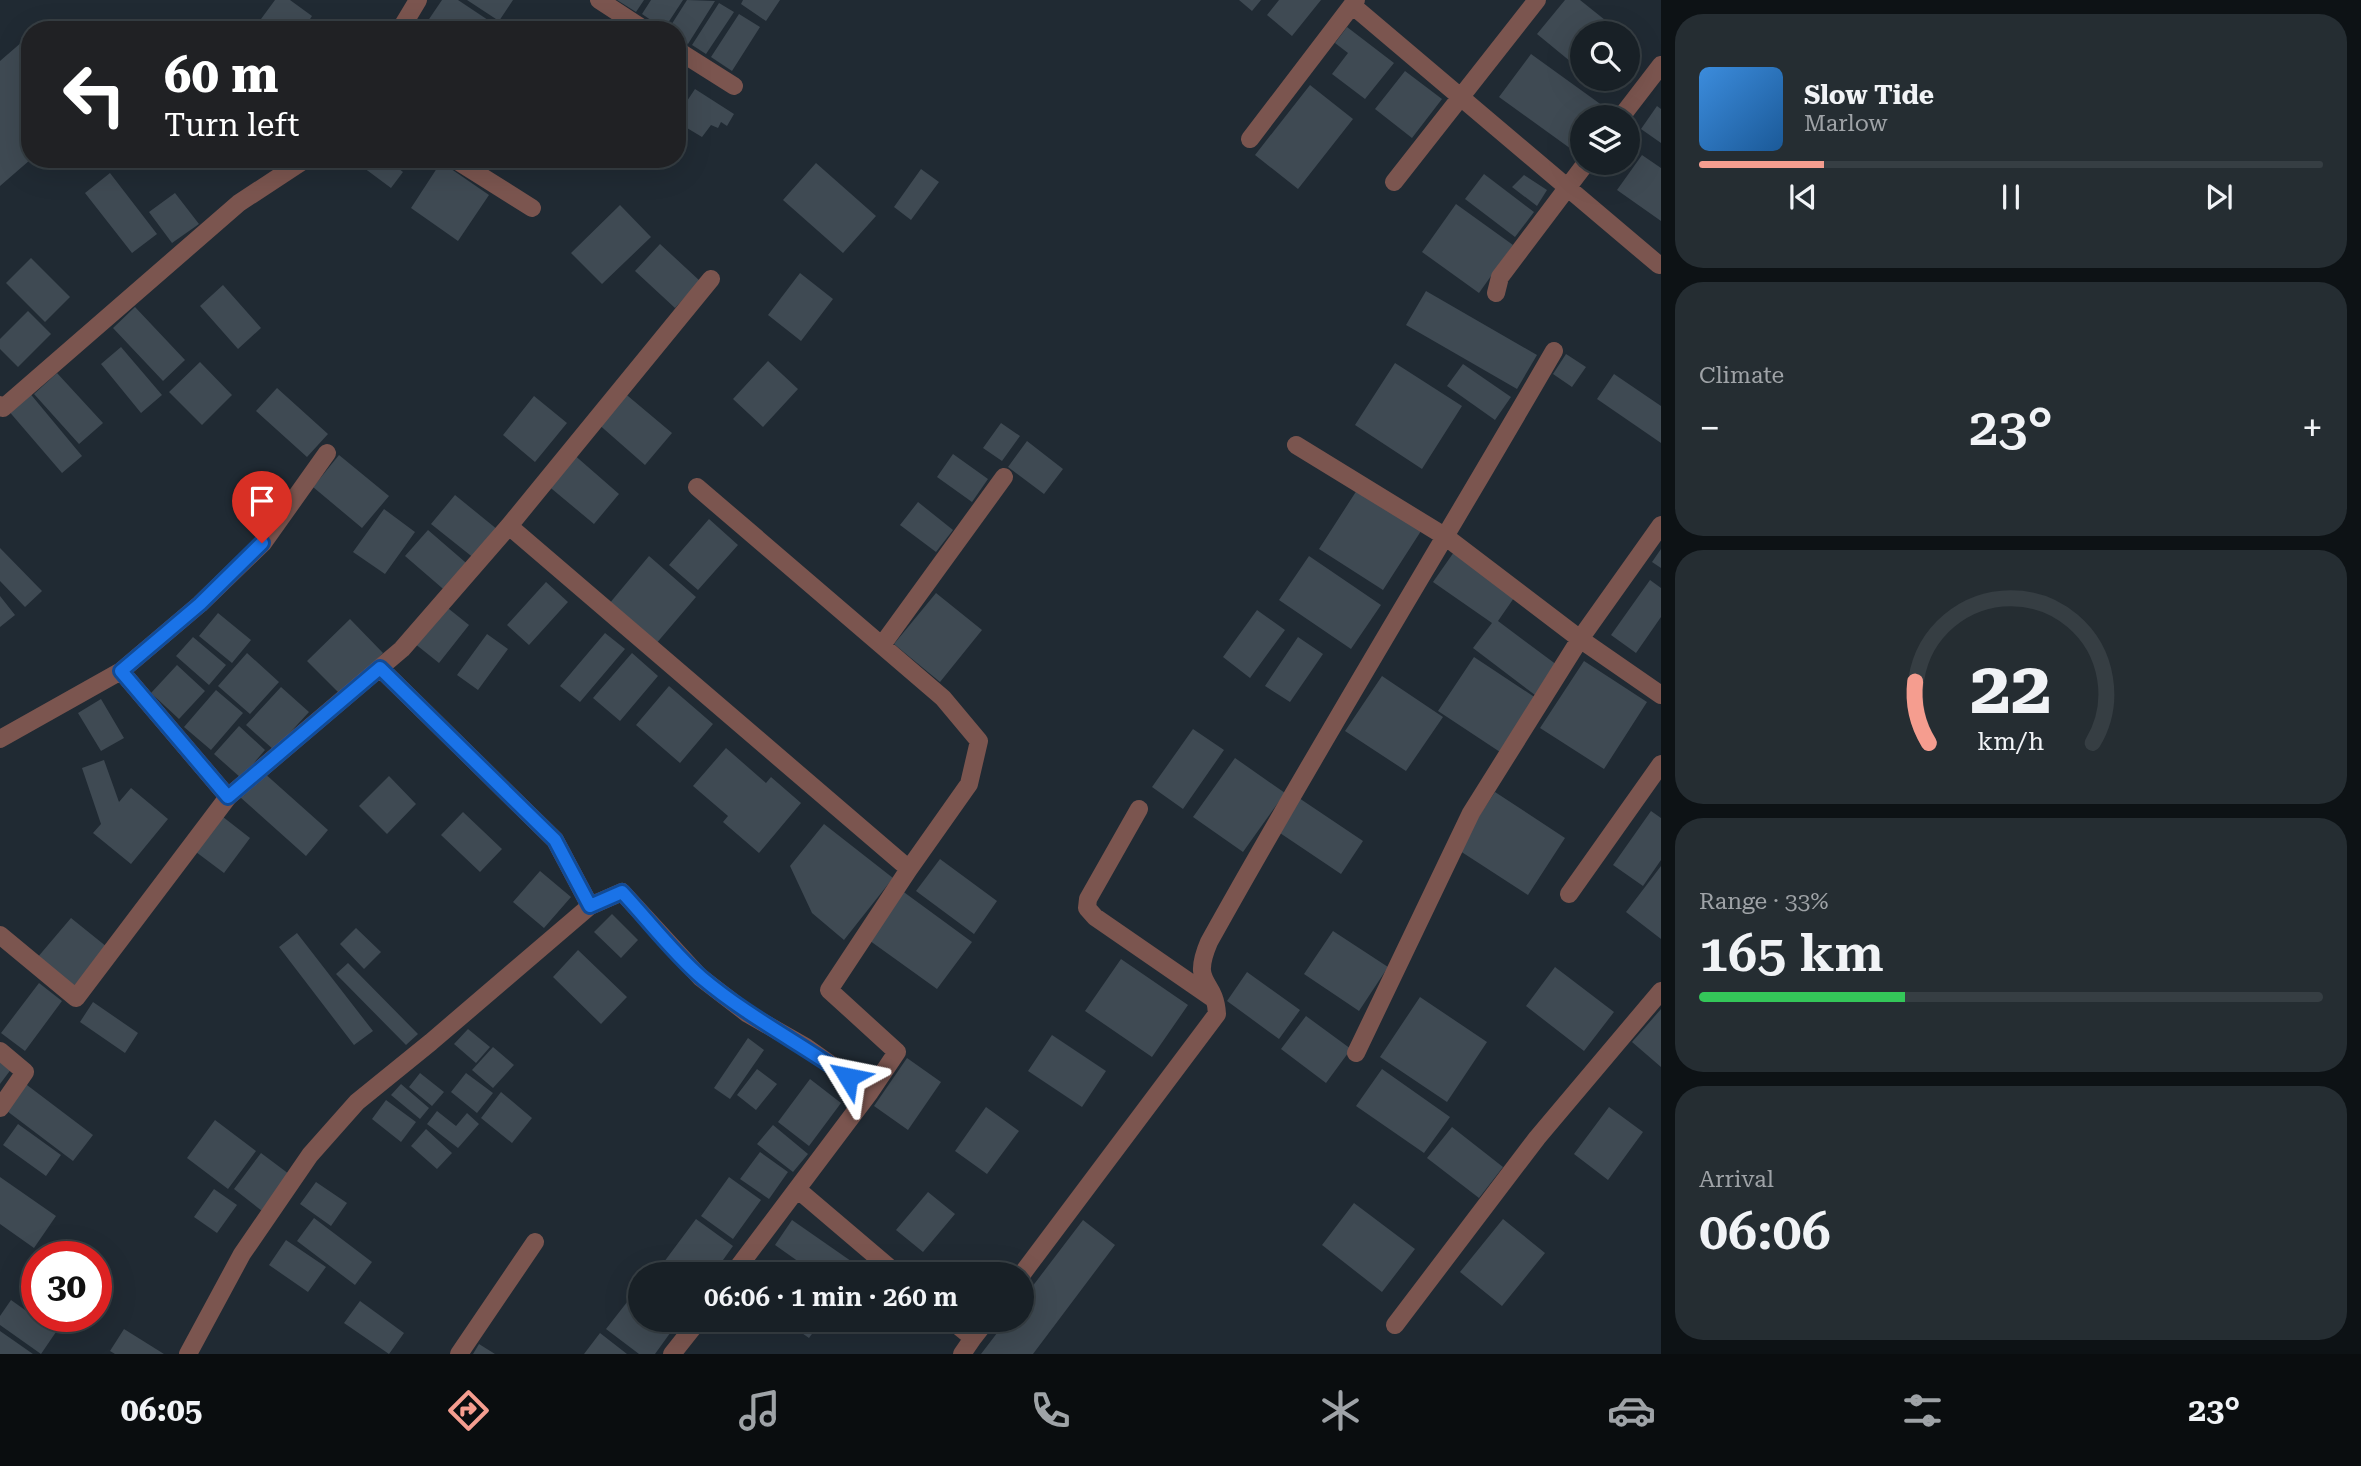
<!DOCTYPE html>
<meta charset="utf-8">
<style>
body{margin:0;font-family:"Roboto Serif",serif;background:#252d32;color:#f1f3f6;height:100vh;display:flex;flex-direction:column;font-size:26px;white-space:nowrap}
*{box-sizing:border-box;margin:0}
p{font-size:23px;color:#9fa3a7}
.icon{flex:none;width:38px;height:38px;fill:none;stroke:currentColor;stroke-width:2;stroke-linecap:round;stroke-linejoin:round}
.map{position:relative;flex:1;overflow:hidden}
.sheet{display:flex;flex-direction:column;gap:14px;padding:14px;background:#0d1215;width:700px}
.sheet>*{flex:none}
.top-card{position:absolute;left:21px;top:21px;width:665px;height:147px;border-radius:28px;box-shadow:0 7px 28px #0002,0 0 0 2px #363e43;background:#202124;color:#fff;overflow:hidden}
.controls{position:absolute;left:1570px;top:21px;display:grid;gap:14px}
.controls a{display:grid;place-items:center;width:70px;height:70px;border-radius:50%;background:#182026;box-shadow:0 7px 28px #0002,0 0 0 2px #363e43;font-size:35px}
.speed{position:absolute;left:21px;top:1241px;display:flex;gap:14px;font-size:35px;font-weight:700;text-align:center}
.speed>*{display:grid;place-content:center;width:91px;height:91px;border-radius:50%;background:#182026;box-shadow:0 7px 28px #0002,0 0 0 2px #363e43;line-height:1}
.speed .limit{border:10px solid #d22;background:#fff;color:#111}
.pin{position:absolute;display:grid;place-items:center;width:60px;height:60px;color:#fff;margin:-72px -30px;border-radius:50% 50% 50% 0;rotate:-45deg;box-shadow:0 0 7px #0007}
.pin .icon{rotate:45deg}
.me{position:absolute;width:77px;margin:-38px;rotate:305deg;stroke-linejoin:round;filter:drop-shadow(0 0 5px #0008)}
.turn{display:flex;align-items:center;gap:24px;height:147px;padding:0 28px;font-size:32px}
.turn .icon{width:91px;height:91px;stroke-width:2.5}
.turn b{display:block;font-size:49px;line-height:60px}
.big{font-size:52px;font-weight:600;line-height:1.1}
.sheet .widget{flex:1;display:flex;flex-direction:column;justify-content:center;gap:10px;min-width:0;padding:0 24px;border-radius:28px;background:#252d32}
.sheet .dial{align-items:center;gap:0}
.dial svg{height:182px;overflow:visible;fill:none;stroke:#363e43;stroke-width:7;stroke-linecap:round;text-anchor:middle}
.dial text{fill:#f1f3f6;stroke:none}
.song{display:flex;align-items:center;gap:21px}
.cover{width:84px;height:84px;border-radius:10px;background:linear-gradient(135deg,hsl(210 70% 55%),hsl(210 70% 35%))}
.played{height:7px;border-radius:4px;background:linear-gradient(90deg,#f59d8f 20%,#363e43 20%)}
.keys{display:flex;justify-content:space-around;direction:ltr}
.heat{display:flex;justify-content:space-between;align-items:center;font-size:38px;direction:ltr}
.charge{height:10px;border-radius:5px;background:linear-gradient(90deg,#34c759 33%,#363e43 0)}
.trip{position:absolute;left:628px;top:1262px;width:406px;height:70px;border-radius:35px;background:#182026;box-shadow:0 7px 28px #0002,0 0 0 2px #363e43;font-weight:600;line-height:70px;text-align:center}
.tabs{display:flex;height:112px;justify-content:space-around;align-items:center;background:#0a0d0f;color:#9fa3a7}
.tabs .icon{width:49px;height:49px}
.tabs .on{color:#f59d8f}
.tabs b{font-size:32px;color:#f1f3f6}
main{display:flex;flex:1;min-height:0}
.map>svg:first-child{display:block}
</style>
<main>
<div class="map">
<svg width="1661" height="1354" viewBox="0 0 1661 1354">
<rect width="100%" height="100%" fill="#202a33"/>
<path fill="#3f4a53" d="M275,0h15l22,16 -9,14h-27l-15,-11z
M442,0h16l36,24 -3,6h-58l-8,-5z
M467,0h46l-14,21z
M617,0h27l-8,12z
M651,0h32l-19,29 -22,-15z
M687,0l28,1 -27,43 -11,-7v-7h-9z
M743,0h37l-14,21 -25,-17z
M1239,0h22l-9,11z
M1279,0h42l-29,36 -25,-21z
M1565,0h15l35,28 -4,5h-29v38l-45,-37z
M719,3l15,9 -28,42 -14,-9z
M739,14l21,13 -28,44 -21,-14z
M1347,27l47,36 -29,36 -33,-25 16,-21 -13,-10z
M30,35v125l-30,26v-125z
M1531,54l79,57 -5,6h-23v32l-4,5 -79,-57z
M1405,71l37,28 -30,39 -37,-29z
M677,77l11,6 -11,17z
M1310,85l43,34 -55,70 -43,-34z
M695,89l39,25 -7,12 -6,-4 -3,6 -7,-3 -9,12 -25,-15v-6z
M1657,106l4,3v34l-20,-14z
M1642,155l19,13v53l-44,-31z
M352,159h34l17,13 -12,16z
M561,159h19l-6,9z
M441,162l48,33 -31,46 -47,-33z
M816,163l60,53 -33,37 -60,-53z
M921,169l18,13 -28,38 -17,-13z
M110,173l47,61 -25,19 -47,-60z
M1484,174l50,38 -19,25 -50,-38z
M1524,175l23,15 -10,16 -25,-19z
M175,193l24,31 -27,19 -23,-31z
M1456,204l57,41 -34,48 -57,-41z
M620,205l31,32 -49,47 -31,-31z
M660,244l40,37 -25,27 -40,-37z
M31,258l39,39 -25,25 -39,-39z
M800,273l33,26 -32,42 -33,-26z
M223,285l38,43 -23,21 -38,-43z
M1426,291l111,64 -20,34 -111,-64z
M135,307l50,53 -22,21 -50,-53z
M28,311l23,23 -33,33 -18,-18v-10z
M121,347l41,48 -21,18 -40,-49z
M1566,354l20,13 -14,20 -19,-13z
M768,361l30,28 -35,38 -30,-28z
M200,362l32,33 -30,30 -33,-33z
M1395,363l67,43 -40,63 -67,-44z
M1463,364l48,33 -16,23 -48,-34z
M57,373l46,50 -24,21 -45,-50z
M1614,374l47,32v37l-64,-44z
M277,388l51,46 -21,23 -51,-46z
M28,391l54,65 -20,17 -55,-64z
M622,391l50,42 -27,32 -49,-43z
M534,396l33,27 -32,39 -32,-27z
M1001,423l19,13 -18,25 -19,-13z
M1027,441l36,28 -19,25 -36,-27z
M572,453l47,41 -25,30 -48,-40z
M953,454l35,25 -16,23 -35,-25z
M339,455l50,41 -27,32 -49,-41z
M1357,490l64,41 -38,59 -64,-41z
M455,495l43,35 -23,29 -44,-35z
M918,502l35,28 -17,22 -36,-27z
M384,509l31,23 -30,42 -32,-22z
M709,519l29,26 -40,45 -29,-25z
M428,530l44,38 -23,26 -44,-38z
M0,548l42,43 -17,16 -25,-26z
M1661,549v19l-9,-6z
M1454,552l62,43 -18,26 59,44 -22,30 -62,-47 19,-25 -59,-41z
M649,556l47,41 -41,48 -46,-41z
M1309,556l72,49 -30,44 -72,-49z
M1650,580l11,8v29l-25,36 -25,-18z
M546,582l22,20 -39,43 -22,-20z
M936,593l46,37 -42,52 -46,-38z
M0,596l15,19 -15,12z
M444,605l25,20 -30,38 -25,-20z
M1257,610l28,20 -35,48 -27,-21z
M218,613l33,27 -19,23 -33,-27z
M350,619l33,34 -42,42 -34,-34z
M605,633l20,16 -45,53 -20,-16z
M487,634l21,15 -30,41 -21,-15z
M193,637l33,28 -17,20 -33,-29z
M1298,637l25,17 -33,48 -25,-16z
M247,653l32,29 -29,32 -32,-28z
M632,653l26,23 -38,45 -27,-23z
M1474,657l62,41 -36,54 -62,-41z
M1584,661l63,41 -43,67 -64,-41z
M177,665l28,26 -26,28 -28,-26z
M1382,676l61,41 -37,54 -61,-40z
M669,686l44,38 -33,39 -44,-38z
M281,687l28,25 -35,38 -28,-25z
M216,690l27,23 -32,37 -27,-23z
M101,699l23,39 -23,13 -23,-38z
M239,726l26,24 -24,28 -27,-24z
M1193,729l31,21 -41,59 -31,-22z
M726,748l40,35 5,-6 30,26 -42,50 -36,-31 5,-6 -35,-30z
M1235,758l50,35 -42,59 -50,-35z
M104,760l15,42 12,-14 37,31 -37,45 -38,-31 8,-9 -19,-56z
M263,772l65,58 -22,26 -66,-59z
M389,776l27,28 -29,30 -28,-28z
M1495,792l70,46 -37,57 -71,-46z
M1299,798l64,43 -22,33 -64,-43z
M1651,811l10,7v42l-18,26 -30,-21z
M463,812l39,37 -22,23 -39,-37z
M218,813l32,25 -26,35 -32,-24z
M824,824l69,54 -49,62 -32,-27 -22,-47z
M940,859l57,42 -23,33 -58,-43z
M1661,866v73l-35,-27z
M540,871l31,26 -27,31 -31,-26z
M901,890l71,52 -35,47 -71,-51z
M612,914l26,26 -17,18 -27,-26z
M71,918l36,29 -34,40 -36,-29z
M356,928l25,24 -17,17 -24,-25z
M1333,931l55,36 -29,44 -55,-37z
M297,933l76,98 -19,14 -75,-98z
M578,950l49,47 -26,27 -48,-47z
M1121,959l67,46 -36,52 -67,-46z
M348,963l70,71 -12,11 -70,-71z
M1555,967l59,45 -30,39 -58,-45z
M1247,972l53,38 -21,29 -52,-38z
M39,983l23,18 -37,50 -24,-18z
M1420,997l67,45 -40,60 -67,-45z
M93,1002l45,31 -13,20 -45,-31z
M1661,1009v58l-29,-25z
M1306,1016l45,33 -25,34 -45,-34z
M468,1029l22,18 -14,16 -22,-19z
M1052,1035l54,36 -24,36 -54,-36z
M748,1038l16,12 -34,49 -16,-11z
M493,1047l21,18 -21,23 -21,-18z
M0,1053l15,11 -15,20z
M907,1058l34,24 -33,48 -34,-24z
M757,1069l20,15 -21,26 -19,-15z
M1382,1069l68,48 -26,36 -68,-47z
M420,1073l24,19 -12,14 -23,-19z
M466,1073l27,20 -16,20 -26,-21z
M810,1079l31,24 -32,43 -31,-24z
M23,1082l70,53 -20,26 -70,-53z
M401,1084l28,24 -9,11 -29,-24z
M501,1092l31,26 -20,25 -31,-25z
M386,1100l30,22 -15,20 -29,-23z
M986,1107l33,24 -32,43 -32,-23z
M1609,1107l34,25 -35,48 -34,-26z
M437,1111l19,15 11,-13 12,11 -21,24 -31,-24z
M215,1120l41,31 -28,38 -41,-31z
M18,1124l43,31 -15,21 -43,-31z
M773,1125l35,29 -15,18 -36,-28z
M1452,1127l51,40 -24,31 -52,-40z
M426,1129l26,24 -15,16 -26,-23z
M760,1152l28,20 -19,27 -29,-20z
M261,1153l28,21 -27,37 -28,-22z
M0,1177l56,39 -22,32 -34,-24z
M729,1177l32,23 -28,39 -32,-23z
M316,1182l31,21 -16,23 -31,-22z
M214,1189l23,16 -20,28 -23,-16z
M928,1192l27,22 -32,38 -27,-22z
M1354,1203l61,46 -33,43 -60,-47z
M314,1218l58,44 -17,23 -58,-44z
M696,1219l37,27 -20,28h-41l-11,-8z
M1503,1219l42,34 -43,53 -42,-34z
M792,1220l69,48 -4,6h-41l-41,-29z
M1083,1220l32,25 -82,109h-52l26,-34h15v-20z
M286,1240l40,27 -18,25 -39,-27z
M631,1297l9,8v15h20l13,9 -18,25h-16l-33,-25z
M11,1300l45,32 -15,22 -41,-29v-9z
M360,1301l44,32 -15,21 -45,-31z
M783,1320h39l-13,18z
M124,1329l40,25h-49l-5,-3z
M0,1331l33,23h-33z
M600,1333l27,21h-43z
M479,1344l16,10h-22z"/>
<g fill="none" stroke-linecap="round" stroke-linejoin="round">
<path stroke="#7b554f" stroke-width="18" d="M0,935l76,63 152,-201"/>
<path stroke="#7b554f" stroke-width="18" d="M599,0l46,30
M1353,6l306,259
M400,30l18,-30
M677,50l57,36
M1621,117l40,-52
M1250,139l106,-139
M454,159l78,49
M1394,182l143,-182
M711,279l-202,247 400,343 -80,121 68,62 -27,40 -73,97
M1496,293l4,-16 86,-114
M0,405l3,3 236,-205 67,-44
M1296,445l150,92 134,102 -109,174 -115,240
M697,487l246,211 36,43 -10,43 -60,85
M1661,525l-81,114 81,56
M882,645l122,-168
M121,671l107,126 174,-148 107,-123
M0,739l121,-68 79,-67 63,-61 64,-90
M1139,809l-51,90 -1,9 8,9 116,80
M1569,894l92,-130
M590,906l32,-14 78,85 48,37 58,33 64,45
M0,1051l25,21 -25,36
M733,1274l64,-85 100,85
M1022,1274l195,-260c-2,-37 -27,-27 -8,-72 111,-200 231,-394 345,-591
M951,1320l22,18 14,-18
M1395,1325l142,-187 124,-147
M188,1354l54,-100 68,-99 47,-53 74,-60 159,-136 -35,-66 -175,-172
M459,1354l76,-112
M672,1354l27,-34
M962,1354l11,-16"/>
</g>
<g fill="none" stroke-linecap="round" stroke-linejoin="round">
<g stroke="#114b97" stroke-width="18">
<path id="route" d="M262,543l-62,61 -79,67 107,126 152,-129 175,172 35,66 32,-14c26,28 52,62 80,86 45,38 98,65 146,99"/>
</g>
<use href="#route" stroke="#1a73e8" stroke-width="12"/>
</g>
</svg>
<div class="controls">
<a><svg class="icon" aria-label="search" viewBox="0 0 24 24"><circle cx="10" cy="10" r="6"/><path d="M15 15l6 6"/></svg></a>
<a><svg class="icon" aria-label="layers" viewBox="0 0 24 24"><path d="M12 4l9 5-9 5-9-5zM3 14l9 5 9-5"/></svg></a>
</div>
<div class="speed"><div class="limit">30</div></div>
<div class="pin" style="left:262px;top:543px;background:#d93025"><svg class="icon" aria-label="arrive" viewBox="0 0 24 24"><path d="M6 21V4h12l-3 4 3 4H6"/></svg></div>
<svg class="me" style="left:848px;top:1077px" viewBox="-20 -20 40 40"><path d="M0-17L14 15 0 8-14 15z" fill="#1a73e8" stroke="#fff" stroke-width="4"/></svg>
<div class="trip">06:06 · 1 min · 260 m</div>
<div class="top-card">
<div class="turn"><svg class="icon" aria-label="left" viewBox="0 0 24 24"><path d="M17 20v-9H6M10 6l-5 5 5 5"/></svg><div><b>60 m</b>Turn left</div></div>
</div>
</div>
<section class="sheet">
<div class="widget">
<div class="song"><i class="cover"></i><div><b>Slow Tide</b><p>Marlow</p></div></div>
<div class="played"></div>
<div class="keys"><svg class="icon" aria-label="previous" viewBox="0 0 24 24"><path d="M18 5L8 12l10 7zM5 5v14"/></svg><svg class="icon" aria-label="pause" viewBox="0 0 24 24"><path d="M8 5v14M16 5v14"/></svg><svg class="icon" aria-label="next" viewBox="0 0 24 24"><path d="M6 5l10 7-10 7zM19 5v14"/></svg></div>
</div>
<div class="widget"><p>Climate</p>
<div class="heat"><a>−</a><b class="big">23°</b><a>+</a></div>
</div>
<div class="widget dial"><svg viewBox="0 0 100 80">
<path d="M14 69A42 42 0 1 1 86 69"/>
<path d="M14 69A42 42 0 0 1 8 42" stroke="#f59d8f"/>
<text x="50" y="56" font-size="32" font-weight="700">22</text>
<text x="50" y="72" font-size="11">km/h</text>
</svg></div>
<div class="widget"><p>Range · 33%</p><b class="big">165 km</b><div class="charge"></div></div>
<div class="widget"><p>Arrival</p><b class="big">06:06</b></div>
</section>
</main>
<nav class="tabs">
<b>06:05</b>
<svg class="icon on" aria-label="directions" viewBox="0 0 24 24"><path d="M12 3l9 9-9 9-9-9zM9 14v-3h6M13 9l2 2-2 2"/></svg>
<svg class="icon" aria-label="music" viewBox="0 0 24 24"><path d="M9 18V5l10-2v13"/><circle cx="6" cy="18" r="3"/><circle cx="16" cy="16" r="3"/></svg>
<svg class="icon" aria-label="phone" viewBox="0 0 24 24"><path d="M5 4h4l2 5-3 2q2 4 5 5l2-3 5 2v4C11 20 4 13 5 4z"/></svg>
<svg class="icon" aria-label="climate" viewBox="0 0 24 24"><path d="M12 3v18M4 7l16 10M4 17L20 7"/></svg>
<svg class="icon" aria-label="car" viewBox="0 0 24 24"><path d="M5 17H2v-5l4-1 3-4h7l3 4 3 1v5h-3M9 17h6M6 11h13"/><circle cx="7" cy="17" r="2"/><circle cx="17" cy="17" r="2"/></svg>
<svg class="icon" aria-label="filters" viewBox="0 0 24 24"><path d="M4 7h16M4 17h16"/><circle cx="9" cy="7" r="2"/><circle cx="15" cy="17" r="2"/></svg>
<b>23°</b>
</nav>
